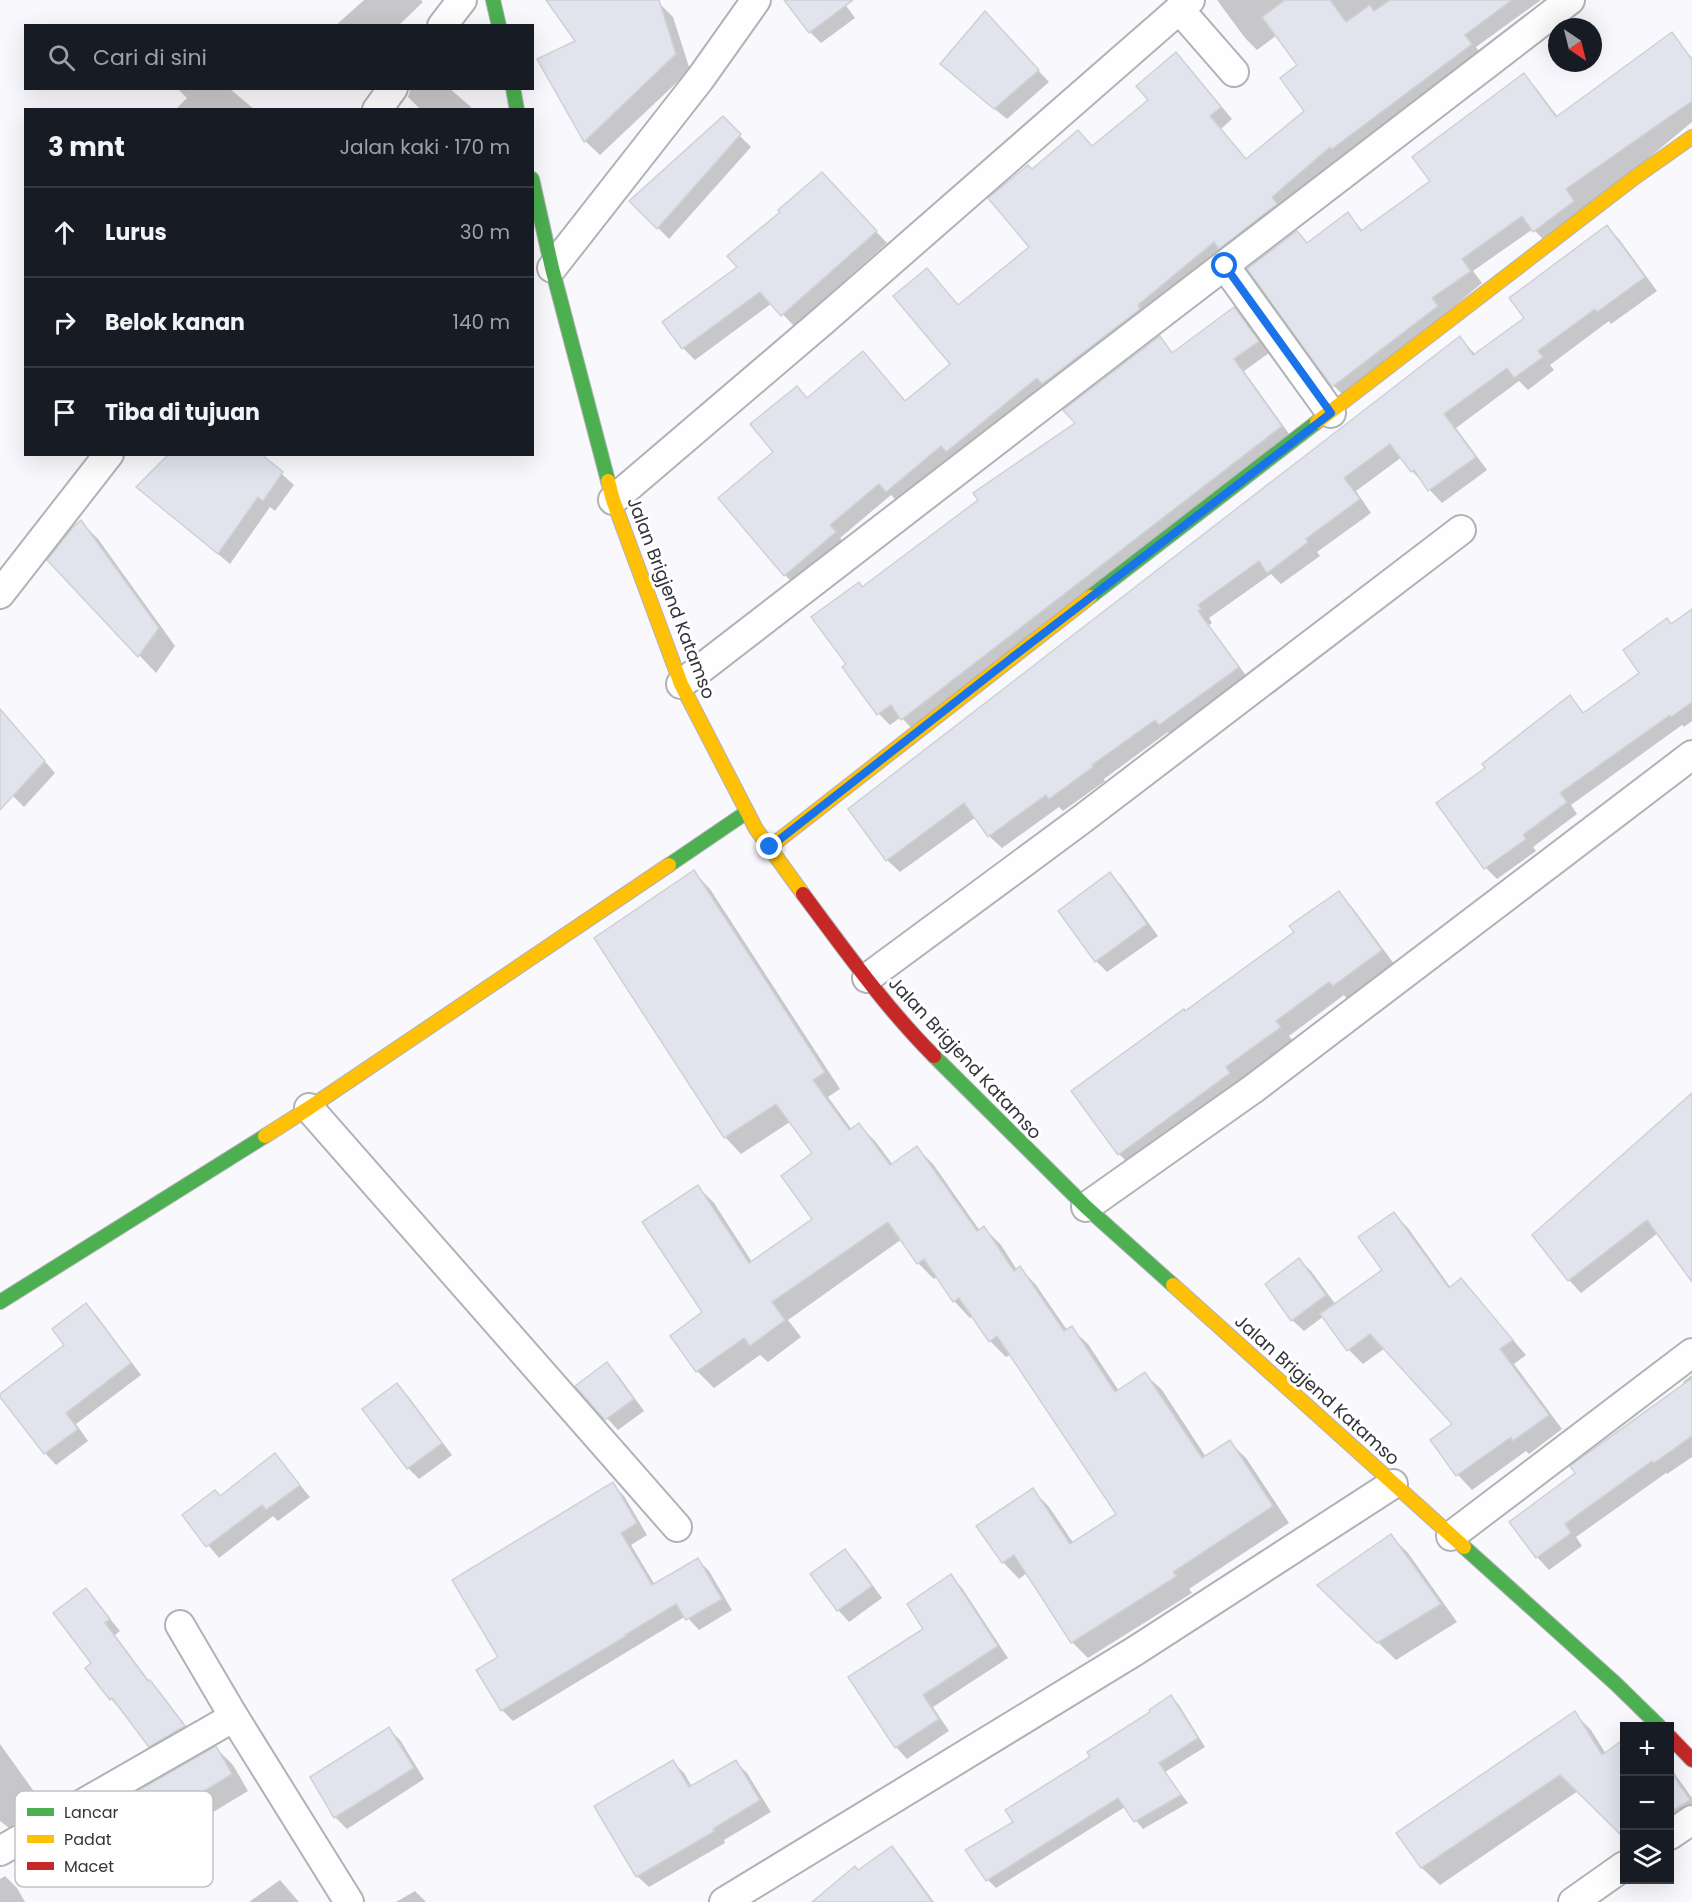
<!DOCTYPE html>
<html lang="id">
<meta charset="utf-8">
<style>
body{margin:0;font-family:Poppins,sans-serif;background:#242831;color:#f1f3f6}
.controls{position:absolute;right:18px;bottom:18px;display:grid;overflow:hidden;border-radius:0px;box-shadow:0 6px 24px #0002}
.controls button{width:54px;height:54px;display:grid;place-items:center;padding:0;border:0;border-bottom:2px solid #363941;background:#171b24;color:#f1f3f6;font:30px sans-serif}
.compass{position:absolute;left:1548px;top:18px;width:54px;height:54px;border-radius:50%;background:#171b24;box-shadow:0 6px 24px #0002;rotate:145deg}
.stop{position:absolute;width:18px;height:18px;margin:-14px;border:4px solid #1a73e8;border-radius:50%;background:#fff}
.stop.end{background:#1a73e8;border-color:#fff;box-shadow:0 2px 6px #0008}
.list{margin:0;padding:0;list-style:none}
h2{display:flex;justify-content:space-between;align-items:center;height:78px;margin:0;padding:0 24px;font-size:26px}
h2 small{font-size:20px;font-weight:400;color:#9ea1a6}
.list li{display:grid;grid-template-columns:39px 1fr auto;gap:18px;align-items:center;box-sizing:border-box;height:90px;padding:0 24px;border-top:2px solid #363941}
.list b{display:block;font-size:22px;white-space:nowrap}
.list em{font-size:20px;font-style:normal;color:#9ea1a6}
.icon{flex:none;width:33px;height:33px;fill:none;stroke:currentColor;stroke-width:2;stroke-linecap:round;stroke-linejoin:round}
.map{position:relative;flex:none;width:1692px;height:1902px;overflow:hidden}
.search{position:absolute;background:#171b24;box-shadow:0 6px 24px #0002;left:24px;top:24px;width:510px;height:66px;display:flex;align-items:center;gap:15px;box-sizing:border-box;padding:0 21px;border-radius:0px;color:#9ea1a6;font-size:22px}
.panel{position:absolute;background:#171b24;box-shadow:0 6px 24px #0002;left:24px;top:108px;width:510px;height:348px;border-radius:0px}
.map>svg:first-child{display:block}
</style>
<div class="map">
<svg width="1692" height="1902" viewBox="0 0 1692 1902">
<rect width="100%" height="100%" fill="#f9f9fd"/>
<g fill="#0003">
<polygon points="364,0 421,0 423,2 398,26 335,26"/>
<polygon points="548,0 645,0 658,2 673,17 690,70 600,155 585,141 539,60 578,41"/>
<polygon points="786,0 842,0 855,18 821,43 810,32"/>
<polygon points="1217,0 1541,0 1476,47 1483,57 899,503 891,495 840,538 847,545 797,587 785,575 775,452 808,399 863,353 906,402 952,364 927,270 960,306 1031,247 1032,171 1093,147 1188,66 1232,119 1221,129 1247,161 1306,112 1299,65 1277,35 1257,50 1245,38"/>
<polygon points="996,25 1049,82 1007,119 953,75"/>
<polygon points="1672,34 1692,58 1692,122 1547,243 1533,229 1473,271 1482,283 1346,398 1334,386 1249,269 1297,233 1308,244 1348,214 1363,231 1432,182 1524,75 1536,88 1558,117"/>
<polygon points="177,88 229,88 255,110 175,110 187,98"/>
<polygon points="411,88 449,88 471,107 469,110 421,110 408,97"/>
<polygon points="722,118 751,147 669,239 632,201"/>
<polygon points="833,186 887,243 794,326 772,303 695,360 683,348 664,322 739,267"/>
<polygon points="1607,227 1619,239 1657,291 1611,324 1609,321 1550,365 1554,370 1528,390 1519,381 1456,428 1487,470 1442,503 1412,471 1402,457 1356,491 1371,513 1317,552 1320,556 1281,584 1271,574 1209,618 1212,623 1209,625 1250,681 1173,737 1168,732 1104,779 1105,781 1063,811 1059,807 1002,848 989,836 976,817 900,872 887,860 1460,338 1476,355 1526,319"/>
<polygon points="1234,309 1246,321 1269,353 1244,371 1292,438 914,731 901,717 890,725 879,714 844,667 848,665 863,589 980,500 1077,423 1160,338 1174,354"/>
<polygon points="259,454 294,485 275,511 270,507 230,564 138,487"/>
<polygon points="81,522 98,539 175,646 156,673 49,560"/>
<polygon points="1692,611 1692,721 1684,727 1682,725 1571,805 1577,814 1533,847 1536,851 1497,879 1486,868 1438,804 1487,768 1570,697 1585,714 1641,673 1672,625"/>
<polygon points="0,710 55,773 24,807 0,783"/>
<polygon points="694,872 710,889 840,1089 828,1097 852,1130 859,1125 875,1141 893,1165 917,1148 933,1164 980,1231 984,1228 1001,1245 1017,1270 1020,1268 1036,1285 1067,1330 1071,1328 1088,1344 1119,1391 1145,1374 1162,1390 1206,1457 1229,1442 1246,1458 1289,1523 1189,1589 1192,1593 1088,1658 1072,1642 1027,1573 1019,1579 1003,1562 978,1526 1033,1490 1049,1507 1074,1544 1118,1515 1011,1354 1006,1357 990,1341 973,1316 970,1318 954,1301 938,1277 934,1279 918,1263 902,1239 788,1320 801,1337 768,1362 760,1355 714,1388 698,1372 672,1336 705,1313 698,1187 714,1203 752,1262 814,1219 814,1153 790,1122 741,1154 725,1137"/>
<polygon points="1109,874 1121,885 1158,936 1107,972 1096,961 1060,911"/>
<polygon points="1338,893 1352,907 1395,965 1348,1000 1344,995 1289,1036 1294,1042 1133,1168 1119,1154 1186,1013 1296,933"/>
<polygon points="1692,1095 1692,1279 1658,1233 1581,1293 1569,1280 1534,1235"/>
<polygon points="1394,1214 1408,1228 1451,1288 1461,1280 1526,1355 1514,1364 1562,1429 1529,1454 1526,1451 1472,1490 1458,1475 1432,1440 1454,1424 1385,1348 1363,1364 1349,1350 1324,1316 1304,1331 1292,1320 1299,1260 1311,1271 1336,1305 1384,1270"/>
<polygon points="86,1305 97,1316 141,1375 76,1424 88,1441 56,1465 45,1453 66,1345"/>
<polygon points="607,1364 618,1375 644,1411 618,1430 577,1386"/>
<polygon points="1692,1375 1692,1457 1667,1474 1666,1473 1576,1537 1582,1546 1549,1570 1537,1557 1577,1473 1685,1385 1683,1382"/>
<polygon points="397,1385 408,1396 452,1455 419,1479 408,1468"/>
<polygon points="275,1455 310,1497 278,1521 273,1516 219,1558 184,1516 221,1497"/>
<polygon points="612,1484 624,1496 647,1535 631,1545 655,1585 697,1559 709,1571 732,1610 699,1630 686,1616 513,1721 502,1710 500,1657"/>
<polygon points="1391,1536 1408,1553 1457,1622 1396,1660 1336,1602"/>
<polygon points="845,1551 856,1562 882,1598 849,1622 838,1610 812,1575"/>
<polygon points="951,1576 962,1588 1008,1658 933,1707 949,1731 907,1759 896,1747 850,1678 925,1629"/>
<polygon points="86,1590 120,1631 115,1635 150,1682 161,1693 195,1738 161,1757 111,1699 93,1664"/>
<polygon points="1171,1697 1179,1705 1205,1747 1165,1772 1188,1803 1143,1829 1125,1807 996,1888 988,1880 968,1851 1015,1822 1092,1757"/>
<polygon points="1574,1713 1591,1730 1606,1754 1624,1741 1624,1836 1578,1791 1440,1885 1422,1868 1398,1833"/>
<polygon points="389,1729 400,1740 424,1779 347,1829 335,1817 312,1778"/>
<polygon points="0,1744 43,1804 9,1828 0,1821"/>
<polygon points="216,1748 233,1765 248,1791 104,1878 87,1861"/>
<polygon points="673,1762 684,1773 692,1787 736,1762 747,1773 771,1812 724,1840 725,1843 649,1887 637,1876"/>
<polygon points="1670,1767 1692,1798 1692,1826 1670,1839"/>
<polygon points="892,1847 902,1858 934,1902 814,1902"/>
<polygon points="5,1876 17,1888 25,1902 0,1902 0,1879"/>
<polygon points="280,1880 299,1902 249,1902"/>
<polygon points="415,1891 426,1902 396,1902"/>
</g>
<g fill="#e1e3ed" stroke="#d0d1d6" stroke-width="1.5">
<polygon points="546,0 659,0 676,54 584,142 537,59 575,41"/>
<polygon points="784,0 853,0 809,33"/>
<polygon points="1285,0 1330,0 1346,22 1370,5 1374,11 1390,0 1512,0 1465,35 1472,44 1332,149 1330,147 1272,197 1277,204 1219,249 1214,242 1138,305 1140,309 1042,384 1037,378 946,452 941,446 886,492 879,484 830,525 836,532 784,576 718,498 773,452 750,424 797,386 807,398 863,351 905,401 950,364 893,296 927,268 958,305 1029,247 988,198 1028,165 1032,169 1078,130 1092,146 1148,100 1136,86 1176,52 1221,107 1210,116 1246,159 1304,111 1280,78 1297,65 1262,17"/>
<polygon points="985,11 1039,70 994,109 940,64"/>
<polygon points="1672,32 1692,60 1692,101 1566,189 1574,201 1533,232 1522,216 1462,259 1471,271 1432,298 1438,306 1332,387 1247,269 1297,231 1307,243 1348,212 1361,231 1430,181 1412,157 1524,73 1556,117"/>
<polygon points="723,116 741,134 657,229 629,201"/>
<polygon points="822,172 877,231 781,316 760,292 682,349 662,322 737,267 727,256 780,212 778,210"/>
<polygon points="1607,225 1645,277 1597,312 1595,309 1538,351 1543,357 1514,378 1507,368 1444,414 1476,457 1428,491 1414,470 1411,472 1390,444 1344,478 1360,499 1306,539 1308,542 1267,573 1259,561 1198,605 1201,609 1198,611 1239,667 1159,725 1155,720 1092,765 1093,767 1049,799 1046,795 988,837 964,803 886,861 848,809 1460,336 1473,355 1524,318 1509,298"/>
<polygon points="1234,307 1259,341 1234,359 1282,426 901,720 891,705 877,715 842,667 846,664 811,617 859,582 862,587 978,500 973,493 1075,423 1063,410 1160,336 1172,353"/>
<polygon points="169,454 261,454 283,472 263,501 258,497 218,554 136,487"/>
<polygon points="81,520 159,628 138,657 47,560 74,526"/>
<polygon points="1692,609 1692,702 1671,717 1670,715 1560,793 1567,802 1523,835 1526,839 1484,869 1436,803 1485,768 1482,764 1570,695 1583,713 1639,673 1623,650 1667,618 1671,624"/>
<polygon points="0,709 45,761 0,810"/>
<polygon points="694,870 825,1072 813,1080 849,1130 859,1123 890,1165 917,1146 977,1231 984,1226 1014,1271 1020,1266 1064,1331 1072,1326 1115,1392 1145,1372 1202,1458 1230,1440 1273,1506 1173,1572 1177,1576 1071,1643 1014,1555 1002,1563 976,1526 1033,1488 1070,1544 1116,1514 997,1336 989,1342 959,1298 953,1302 924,1259 917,1264 888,1222 772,1302 785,1320 750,1346 744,1338 696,1372 670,1336 702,1312 642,1222 698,1185 749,1263 812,1219 781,1176 812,1153 776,1104 724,1138 594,938"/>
<polygon points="1110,872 1147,924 1095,962 1058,911"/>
<polygon points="1339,891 1382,950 1333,986 1329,982 1276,1021 1281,1027 1226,1067 1230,1073 1118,1155 1071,1091 1184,1009 1185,1011 1294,932 1289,926"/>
<polygon points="1692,1093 1692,1282 1647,1220 1568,1281 1532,1235"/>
<polygon points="1394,1212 1449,1288 1461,1278 1513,1340 1500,1349 1549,1415 1513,1441 1511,1437 1456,1476 1430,1440 1452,1424 1370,1334 1347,1351 1320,1314 1382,1270 1358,1237"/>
<polygon points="1299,1258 1326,1295 1291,1321 1265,1284"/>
<polygon points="86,1303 131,1363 66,1413 78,1429 44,1454 0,1397 0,1394 64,1345 52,1329"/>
<polygon points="607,1362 634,1399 605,1420 575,1386"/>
<polygon points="1692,1378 1692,1436 1654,1463 1652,1461 1565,1524 1571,1533 1536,1558 1509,1522 1575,1473 1570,1466"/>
<polygon points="397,1383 442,1443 407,1469 362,1409"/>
<polygon points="275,1453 300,1485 266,1510 262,1505 206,1547 182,1515 215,1490 220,1496"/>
<polygon points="613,1482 637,1523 621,1533 652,1585 698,1558 722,1599 686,1620 676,1604 625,1635 626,1636 501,1711 476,1670 498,1657 452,1580"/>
<polygon points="1391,1534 1441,1604 1377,1643 1317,1585"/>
<polygon points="845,1549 872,1586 837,1611 810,1574"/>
<polygon points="951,1574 998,1646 923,1695 939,1719 895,1748 848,1677 923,1629 907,1604"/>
<polygon points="86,1588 110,1619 105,1623 148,1681 150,1680 185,1726 149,1747 112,1698 110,1700 85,1668 91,1663 53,1613"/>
<polygon points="1171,1695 1198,1738 1159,1763 1181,1795 1134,1822 1118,1798 986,1881 965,1850 1013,1822 1005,1810 1090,1757 1087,1752 1150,1712 1149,1710"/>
<polygon points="1575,1711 1602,1755 1624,1739 1624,1838 1560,1775 1421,1868 1396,1833"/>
<polygon points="389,1727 414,1768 334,1818 310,1777"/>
<polygon points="216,1746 232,1774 86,1862 68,1831"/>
<polygon points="673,1760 689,1787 736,1760 760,1800 713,1829 715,1831 636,1877 594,1806"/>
<polygon points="1670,1771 1690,1800 1670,1812"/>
<polygon points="892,1846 932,1902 812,1902 855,1866 858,1870"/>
</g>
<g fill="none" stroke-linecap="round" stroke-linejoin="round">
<defs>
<g id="street">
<polyline points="1179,9 1234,72"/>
<polyline points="442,26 462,0"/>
<polyline points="377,110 393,88"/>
<polyline points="1225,266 1331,413"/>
<polyline points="552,268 700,79 756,0"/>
<polyline points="613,500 825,319 1190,0"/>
<polyline points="0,594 109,454"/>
<path d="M 681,684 C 976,454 1274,229 1570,0"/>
<polyline points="867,978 1081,820 1461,530"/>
<polyline points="309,1108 677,1527"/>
<polyline points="1086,1207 1253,1089 1692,755"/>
<polyline points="1451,1536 1692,1353"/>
<polyline points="180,1625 234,1717"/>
<polyline points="1670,1835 1692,1820"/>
<polyline points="0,1851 234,1717 349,1902"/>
<polyline points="724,1902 1135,1651 1393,1484"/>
<polyline points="1573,1902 1624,1866"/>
</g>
<g id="fast">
<polyline points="493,0 499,26"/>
<polyline points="513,88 517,110"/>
<polyline points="532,179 552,268 608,481"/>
<polyline points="1090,597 1317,422"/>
<polyline points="669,865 747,812"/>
<polyline points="934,1056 1086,1207 1173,1285"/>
<polyline points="0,1302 265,1136"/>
<polyline points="1464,1547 1616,1684 1659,1726"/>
</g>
<g id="slow">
<polyline points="1317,422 1634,178 1692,137"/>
<polyline points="608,481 613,500 681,684 756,829 803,894"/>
<polyline points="770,847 1090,597"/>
<polyline points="265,1136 309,1108 669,865"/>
<polyline points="1173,1285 1464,1547"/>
</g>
<g id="jam">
<path d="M 803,894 C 844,949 885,1007 934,1056"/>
<polyline points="1670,1737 1692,1760"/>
</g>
</defs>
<use href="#street" stroke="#b1b2b6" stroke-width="32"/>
<use href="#fast" stroke="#b1b2b6" stroke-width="16"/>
<use href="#slow" stroke="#b1b2b6" stroke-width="16"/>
<use href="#jam" stroke="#b1b2b6" stroke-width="16"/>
<use href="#street" stroke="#fefeff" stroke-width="28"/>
<use href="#fast" stroke="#4caf50" stroke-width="14"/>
<use href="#slow" stroke="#ffc107" stroke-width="14"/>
<use href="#jam" stroke="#c62828" stroke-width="14"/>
</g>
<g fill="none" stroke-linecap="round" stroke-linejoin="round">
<polyline stroke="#1a73e8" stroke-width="8" points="770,847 1018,653 1331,413 1225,266"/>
</g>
<g text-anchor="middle" stroke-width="6" stroke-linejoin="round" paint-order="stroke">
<g font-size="18" fill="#33353b" stroke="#fff">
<text transform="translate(671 598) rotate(69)" y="6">Jalan Brigjend Katamso</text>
<text transform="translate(965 1058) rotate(47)" y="6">Jalan Brigjend Katamso</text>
<text transform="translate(1317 1390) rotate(42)" y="6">Jalan Brigjend Katamso</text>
</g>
</g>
<rect x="15" y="1791" width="198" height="96" rx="9" fill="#fff" stroke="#c2c2c4" stroke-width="1.5"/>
<rect x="27" y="1808" width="27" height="8" fill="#4caf50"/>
<rect x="27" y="1835" width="27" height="8" fill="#ffc107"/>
<rect x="27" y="1862" width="27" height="8" fill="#c62828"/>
<g font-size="16" fill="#33353b">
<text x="64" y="1818">Lancar</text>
<text x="64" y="1845">Padat</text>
<text x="64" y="1872">Macet</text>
</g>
</svg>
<div class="controls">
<button>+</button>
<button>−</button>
<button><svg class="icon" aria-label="layers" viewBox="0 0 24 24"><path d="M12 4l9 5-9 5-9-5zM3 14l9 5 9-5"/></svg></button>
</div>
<svg class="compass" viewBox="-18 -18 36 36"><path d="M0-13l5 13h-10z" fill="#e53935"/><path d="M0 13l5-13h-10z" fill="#9ea1a6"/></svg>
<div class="stop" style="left:1225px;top:266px"></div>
<div class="stop end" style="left:770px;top:847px"></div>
<div class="search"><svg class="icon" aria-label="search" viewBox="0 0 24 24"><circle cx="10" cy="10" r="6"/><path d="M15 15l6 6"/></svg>Cari di sini</div>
<section class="panel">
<h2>3 mnt<small>Jalan kaki · 170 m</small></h2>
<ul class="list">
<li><svg class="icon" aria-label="ahead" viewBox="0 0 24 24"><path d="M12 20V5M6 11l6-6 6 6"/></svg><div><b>Lurus</b></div><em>30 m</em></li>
<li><svg class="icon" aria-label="right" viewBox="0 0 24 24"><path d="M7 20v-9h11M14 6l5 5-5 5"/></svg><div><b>Belok kanan</b></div><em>140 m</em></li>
<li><svg class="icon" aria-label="arrive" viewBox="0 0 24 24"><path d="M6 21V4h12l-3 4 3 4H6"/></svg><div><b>Tiba di tujuan</b></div></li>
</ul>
</section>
</div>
